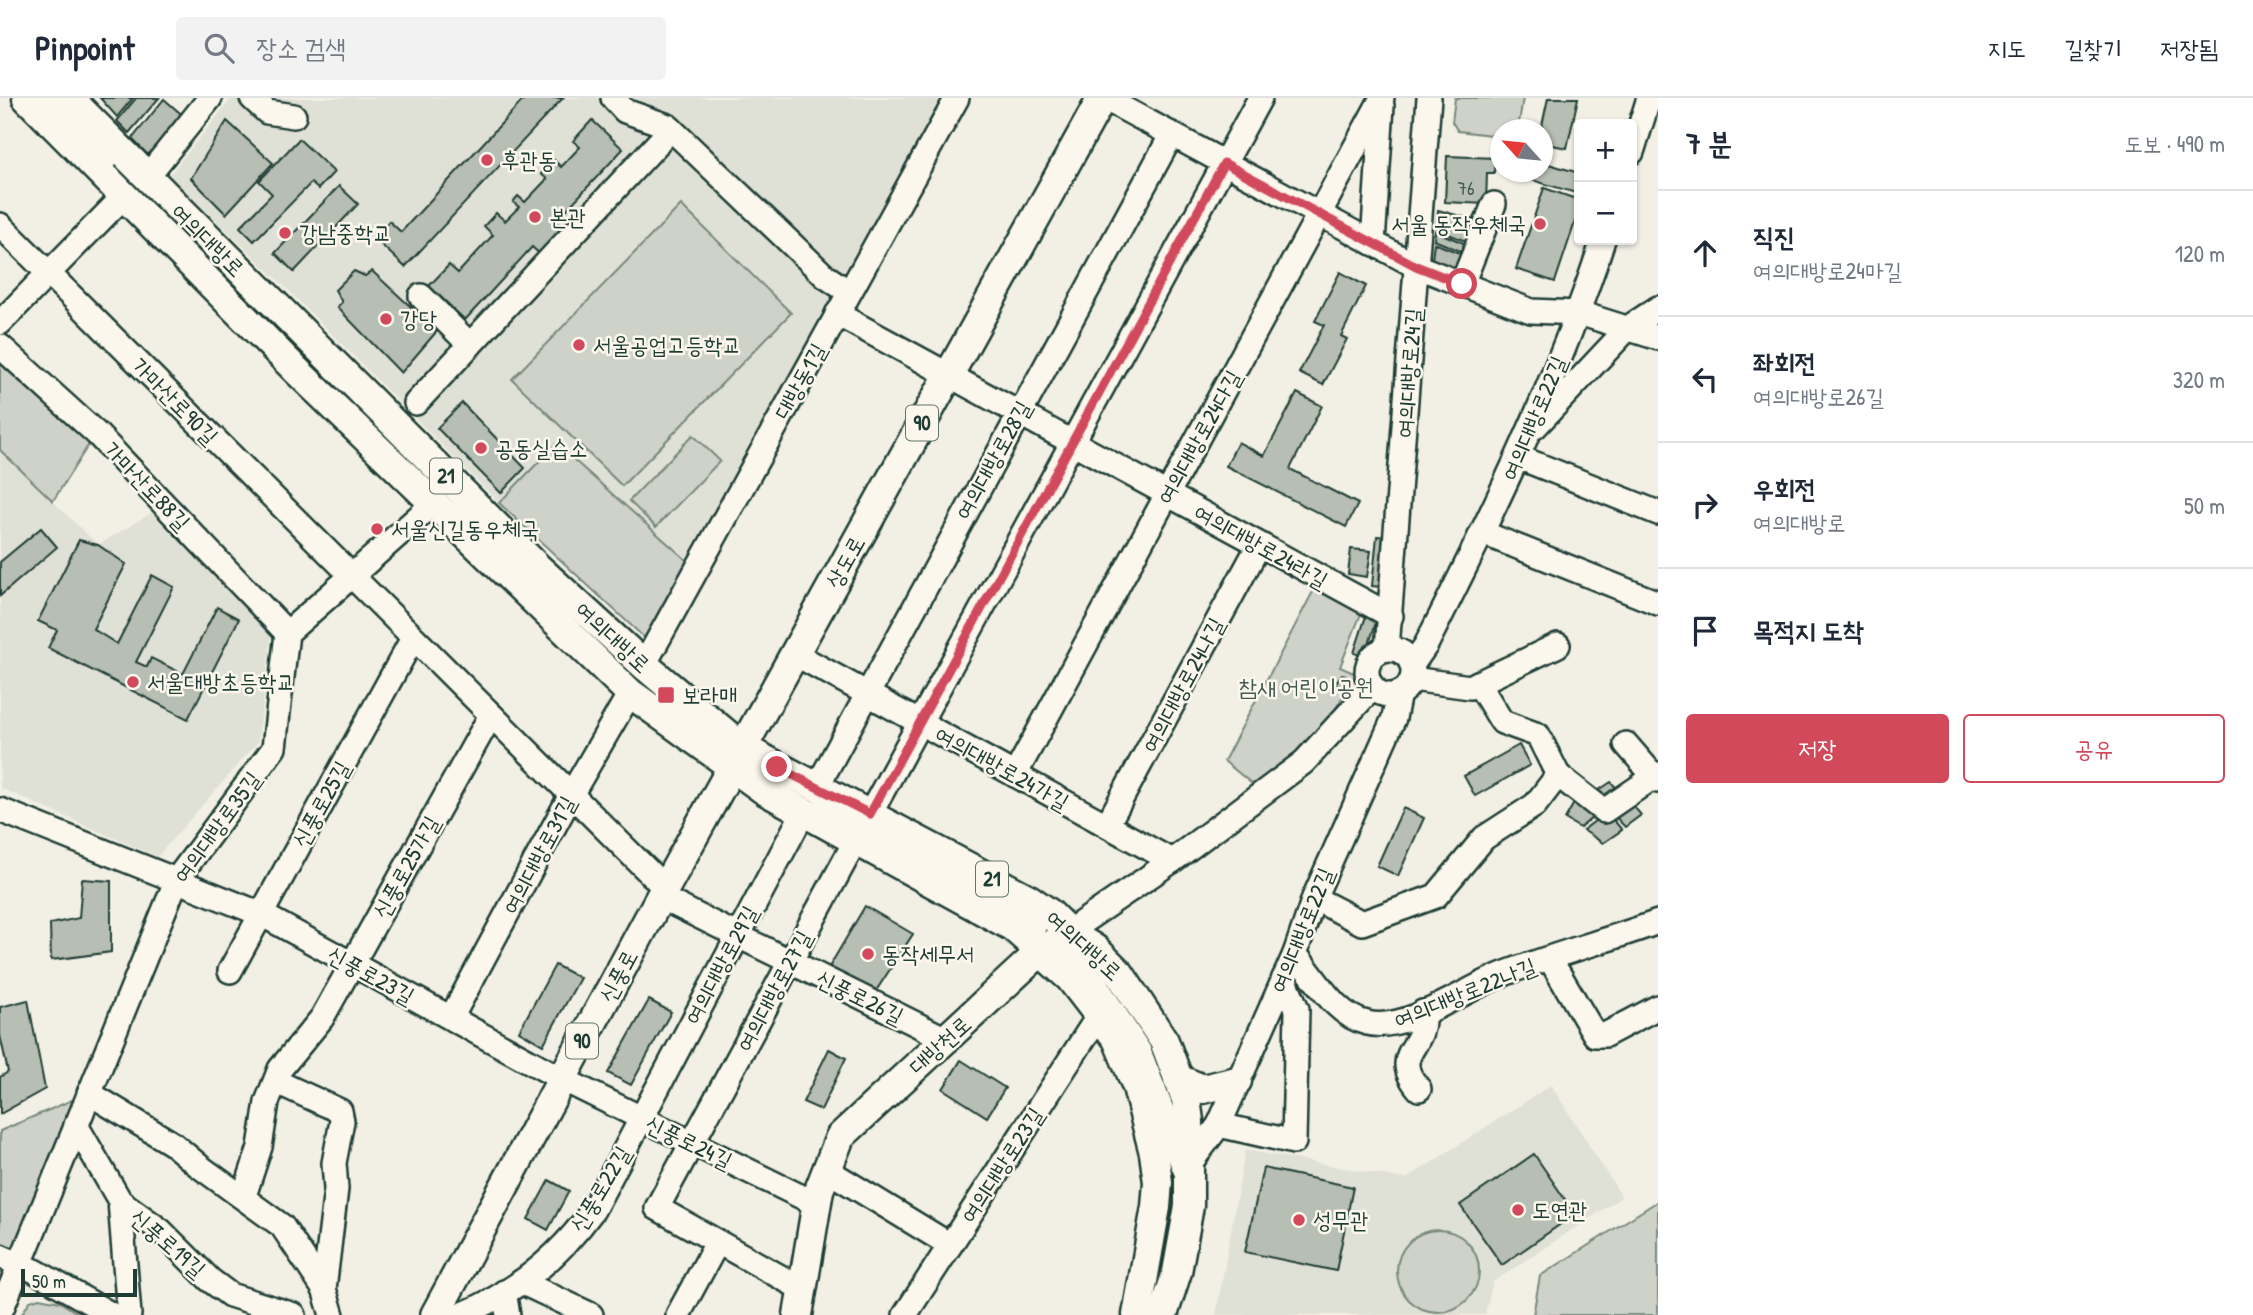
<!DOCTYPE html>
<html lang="ko">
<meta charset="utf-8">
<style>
body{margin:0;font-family:"Patrick Hand","Poor Story",sans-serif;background:#f2f2f3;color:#1f2937}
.controls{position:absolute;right:21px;top:21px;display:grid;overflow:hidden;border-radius:7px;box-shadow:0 2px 5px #0004}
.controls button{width:63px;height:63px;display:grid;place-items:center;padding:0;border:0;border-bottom:2px solid #e0e1e3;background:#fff;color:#1f2937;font:35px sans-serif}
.compass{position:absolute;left:1490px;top:21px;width:63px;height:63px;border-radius:50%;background:#fff;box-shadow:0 2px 5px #0004;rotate:297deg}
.scale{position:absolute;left:21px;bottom:18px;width:116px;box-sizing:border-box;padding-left:7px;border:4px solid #1f3d34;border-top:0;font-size:19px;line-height:24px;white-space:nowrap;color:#1f3d34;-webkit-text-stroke:5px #fbf7ec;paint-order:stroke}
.stop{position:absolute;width:21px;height:21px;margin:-16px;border:5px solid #d1495b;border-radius:50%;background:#fff}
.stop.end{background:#d1495b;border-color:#fff;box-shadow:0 2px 7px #0008}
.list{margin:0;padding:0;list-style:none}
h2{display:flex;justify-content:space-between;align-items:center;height:91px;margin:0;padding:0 28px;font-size:30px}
h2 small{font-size:23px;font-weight:400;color:#747a83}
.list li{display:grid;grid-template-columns:46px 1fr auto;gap:21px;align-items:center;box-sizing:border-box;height:126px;padding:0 28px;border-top:2px solid #e0e1e3}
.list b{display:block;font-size:26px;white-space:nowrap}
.list p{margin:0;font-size:23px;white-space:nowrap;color:#747a83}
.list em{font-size:23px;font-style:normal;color:#747a83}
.actions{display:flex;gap:14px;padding:21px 28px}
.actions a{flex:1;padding:16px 0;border:2px solid #d1495b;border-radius:7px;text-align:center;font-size:24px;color:#d1495b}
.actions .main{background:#d1495b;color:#fff}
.icon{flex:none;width:38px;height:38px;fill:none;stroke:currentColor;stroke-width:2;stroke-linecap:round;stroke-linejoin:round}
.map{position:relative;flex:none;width:1658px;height:1217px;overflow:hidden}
header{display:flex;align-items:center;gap:42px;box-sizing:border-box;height:98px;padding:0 35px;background:#fff;border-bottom:2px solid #e0e1e3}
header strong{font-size:33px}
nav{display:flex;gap:38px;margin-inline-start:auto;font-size:24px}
.search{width:490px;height:63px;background:#f2f2f3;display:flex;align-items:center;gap:18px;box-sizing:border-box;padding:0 24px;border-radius:7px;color:#747a83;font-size:26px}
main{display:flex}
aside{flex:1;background:#fff}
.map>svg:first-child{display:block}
</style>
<header>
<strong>Pinpoint</strong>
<div class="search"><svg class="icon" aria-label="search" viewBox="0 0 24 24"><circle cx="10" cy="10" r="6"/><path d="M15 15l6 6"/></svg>장소 검색</div>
<nav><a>지도</a><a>길찾기</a><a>저장됨</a></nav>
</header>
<main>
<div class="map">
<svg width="1658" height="1217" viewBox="0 0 1658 1217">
<rect width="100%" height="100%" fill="#f2f0e5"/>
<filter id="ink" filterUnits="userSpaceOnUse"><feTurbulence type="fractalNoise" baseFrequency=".0143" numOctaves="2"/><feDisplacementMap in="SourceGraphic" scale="14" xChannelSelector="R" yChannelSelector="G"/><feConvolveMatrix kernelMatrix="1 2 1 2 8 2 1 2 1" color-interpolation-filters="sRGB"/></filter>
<g filter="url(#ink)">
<g fill="#e0e1d6">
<polygon points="232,0 956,0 650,545 499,405 288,192 169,77"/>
<polygon points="0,352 98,447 158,411 273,524 258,644 157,759 0,690"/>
<polygon points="1551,987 1622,1099 1493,1184 1485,1217 1216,1217 1245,1052 1406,1081"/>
</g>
<g fill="#cfd2c8" stroke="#77887e" stroke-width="2">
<polygon points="1455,0 1523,0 1518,31 1500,32 1500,38 1458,33 1452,24"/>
<polygon points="681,107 791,215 622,388 512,281"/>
<polygon points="0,252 91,343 53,403 0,352"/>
<polygon points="693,337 720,363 656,429 629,403"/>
<polygon points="556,346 692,467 650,545 499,405"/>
<polygon points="1318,484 1364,508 1340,569 1356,576 1332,617 1308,647 1257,690 1224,663"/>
<polygon points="79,999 19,1157 0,1150 0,1033"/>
<polygon points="1658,1103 1658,1217 1533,1217 1540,1178"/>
<circle cx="1438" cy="1173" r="41"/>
<polygon points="39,1200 60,1204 80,1217 21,1217 30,1203"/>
</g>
<g fill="#b7beb3" stroke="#1f3d34" stroke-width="2">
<polygon points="100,0 133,0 117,19"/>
<polygon points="136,0 159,0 129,35 117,23"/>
<polygon points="525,0 563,0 405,169 374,140 389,123 401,134"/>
<polygon points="1548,0 1578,0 1567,50 1542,45 1541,32"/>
<polygon points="164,1 188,22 155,64 132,41"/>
<polygon points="592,22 623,51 556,123 567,133 543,159 532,149 465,222 429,188 449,167 458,175 493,137 484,128 496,115 505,123 519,109 513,104 518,98 525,104 547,81 541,76 554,62 561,69 580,49 573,43"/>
<polygon points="227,23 273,65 226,116 191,80"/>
<polygon points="299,41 334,74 318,91 311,85 254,143 240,129 272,96 259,83"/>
<polygon points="1447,58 1495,60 1494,75 1487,75 1486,106 1445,104"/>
<polygon points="1542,64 1579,75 1579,96 1512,76 1513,74 1542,74"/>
<polygon points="339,88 358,106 294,174 275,155"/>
<polygon points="1544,90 1579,102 1579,112 1555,184 1516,171"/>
<polygon points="1438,112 1478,123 1468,144 1436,131"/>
<polygon points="1435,133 1466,146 1463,154 1434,142"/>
<polygon points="1434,145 1462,156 1456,171 1432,161"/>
<polygon points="354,173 365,178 372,173 437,233 401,275 337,209 342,204 335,192"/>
<polygon points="1340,174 1366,188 1341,238 1347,241 1323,287 1299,275 1324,227 1315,223"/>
<polygon points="1297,295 1322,308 1290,371 1358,406 1346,429 1226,368 1238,344 1264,358"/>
<polygon points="462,305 525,370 501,395 437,330"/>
<polygon points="41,430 57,449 0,498 0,464"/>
<polygon points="1377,438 1386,439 1381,489 1372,488"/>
<polygon points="79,442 98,447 126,466 93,531 117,546 152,477 174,489 136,564 147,569 151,560 183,576 217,509 239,521 188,621 48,550 57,532 38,523"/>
<polygon points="1351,451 1371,453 1367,479 1348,476"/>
<polygon points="1366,518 1377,521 1365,559 1354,555"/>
<polygon points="1342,576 1350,581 1344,592 1335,586"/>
<polygon points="1519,647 1530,667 1475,698 1464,678"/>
<polygon points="1611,684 1622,696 1604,709 1590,698"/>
<polygon points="1578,698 1599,714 1580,730 1565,721"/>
<polygon points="1627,700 1641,717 1625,729 1610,713"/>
<polygon points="1403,710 1424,720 1398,778 1377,768"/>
<polygon points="1607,714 1622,732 1603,745 1583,732"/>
<polygon points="82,781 111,783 111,854 51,862 50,826 79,820"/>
<polygon points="865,808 913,836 872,899 825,876"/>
<polygon points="555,867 580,880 543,947 519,933"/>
<polygon points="28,902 45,991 0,1016 0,979 8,974 0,937 0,909"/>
<polygon points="649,902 671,914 631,987 608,975"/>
<polygon points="829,951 846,960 821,1012 803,1004"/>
<polygon points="961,962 1005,990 987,1019 943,991"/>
<polygon points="1534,1056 1575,1116 1502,1167 1460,1107"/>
<polygon points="1263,1070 1353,1089 1336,1173 1245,1154"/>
<polygon points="549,1082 569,1093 548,1132 528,1121"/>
</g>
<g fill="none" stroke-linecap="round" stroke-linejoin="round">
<defs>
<g id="minor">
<polyline points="48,0 109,58"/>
<polyline points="252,0 267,14 294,18"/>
<polyline points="613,0 625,13 668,28 825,178 849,194"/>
<polyline points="1104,0 1416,168 1531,213 1579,215 1658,240"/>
<polyline points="1632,54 1649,0"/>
<polyline points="146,80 210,0"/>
<polyline points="0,127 665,790"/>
<polyline points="1373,145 1382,8"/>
<polyline points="1462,186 1494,106"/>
<polyline points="421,198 470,247"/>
<polyline points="837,216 1391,518"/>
<polyline points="0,225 125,97"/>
<polyline points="0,248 97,336 287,535"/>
<polyline points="416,305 671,31"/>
<polyline points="1535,329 1628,230 1658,210"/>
<polyline points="1518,359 1658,415"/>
<polyline points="1483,435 1658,505"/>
<circle cx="1390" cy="574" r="23"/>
<polyline points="1387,551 1429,0"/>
<polyline points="795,556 1172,763"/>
<polyline points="644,567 957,0"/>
<path d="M 1412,567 L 1426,547 C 1493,415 1557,283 1603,142"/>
<polyline points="1412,581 1470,589 1558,547"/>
<polyline points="1478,585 1502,624 1538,637 1558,677"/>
<polyline points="1626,646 1658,683"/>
<polyline points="1015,677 1382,0"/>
<polyline points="817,689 1172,36"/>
<polyline points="825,708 999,804 1034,829"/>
<polyline points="0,712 261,816 562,981 816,1106"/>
<polyline points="870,716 1260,0"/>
<polyline points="1107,727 1259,447"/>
<polyline points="660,799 948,942"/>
<polyline points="1314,800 1362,825 1436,798 1484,740 1535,707 1558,677 1604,713 1658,676"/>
<path d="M 1295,856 C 1315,879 1335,918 1367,925 C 1405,935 1466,891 1501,877 C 1552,857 1606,843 1658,824"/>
<polyline points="1550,861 1595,937 1605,937 1658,909"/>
<polyline points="230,873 413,540"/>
<polyline points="451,920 571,697 630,595"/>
<polyline points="277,984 340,1013 342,1023 334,1065 336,1091 324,1191 332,1217"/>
<path d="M 1419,991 C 1388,954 1427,953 1423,914"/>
<polyline points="89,995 173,1046 199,1068 282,1128 324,1191"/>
<polyline points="76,1027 120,1103 129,1217"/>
<polyline points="1219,1027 1294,1044 1297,911 1284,880"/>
<polyline points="1191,1064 1219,1027 1295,856 1314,800 1394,620 1399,595"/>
<polyline points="827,1072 950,1147"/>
<polyline points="1185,1072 1139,953 1075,854 1068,834 1172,763 1304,664 1373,589"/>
<polyline points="244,1098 260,1049 267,1004 280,971 322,920 491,617"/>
<polyline points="120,1103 160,1132 210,1182 230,1197 294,1217"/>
<polyline points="0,1158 35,1173 112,1217"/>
<polyline points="521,1184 591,1217"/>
<polyline points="802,1191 657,1110 856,742"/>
<polyline points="504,1194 508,1217"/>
<polyline points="0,1215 177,781 274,650 287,535 433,406"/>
<path d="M 461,1217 C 515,1195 559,1159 593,1112 L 803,715"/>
<polyline points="678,1217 717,1145"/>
<polyline points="905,1217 1099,917"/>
</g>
<g id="major">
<polyline points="27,0 297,273 630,595 764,692 1013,829 1070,880 1117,941 1137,989 1154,1055 1158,1084 1156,1109 1137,1217"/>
<polyline points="69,0 537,469 644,567 743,650 1029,801 1049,815 1068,834 1095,851 1120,876 1164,943 1186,1001 1189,1023 1189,1108 1177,1174 1163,1217"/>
<polyline points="1178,981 1203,991 1237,983"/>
<polyline points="435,1217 665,790 1102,0"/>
<polyline points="798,1217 819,1092 840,1039 1041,853 1055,844"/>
</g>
</defs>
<use href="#minor" stroke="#1f3d34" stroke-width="28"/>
<use href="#major" stroke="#1f3d34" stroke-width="33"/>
<use href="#minor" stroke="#fbf7ec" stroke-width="23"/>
<use href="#major" stroke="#fbf7ec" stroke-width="28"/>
</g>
</g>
<g fill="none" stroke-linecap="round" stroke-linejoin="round" filter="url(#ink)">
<polyline stroke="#d1495b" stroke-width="9" points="777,669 870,716 1224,65 1416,168 1462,186"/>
</g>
<g fill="#d1495b" stroke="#fbf7ec" stroke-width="2.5">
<circle cx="487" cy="62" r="7"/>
<circle cx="535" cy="119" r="7"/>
<circle cx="1540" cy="126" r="7"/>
<circle cx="285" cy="135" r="7"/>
<circle cx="386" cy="221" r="7"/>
<circle cx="579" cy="247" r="7"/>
<circle cx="481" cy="350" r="7"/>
<circle cx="377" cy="431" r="7"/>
<circle cx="133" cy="584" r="7"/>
<rect x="657" y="588" width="18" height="18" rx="3.5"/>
<circle cx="868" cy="856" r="7"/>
<circle cx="1518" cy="1112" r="7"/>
<circle cx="1299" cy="1122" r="7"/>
</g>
<g text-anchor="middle" stroke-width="5" stroke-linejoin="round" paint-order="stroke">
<g font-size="19" fill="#455d54">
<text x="1466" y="97">76</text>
</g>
<g fill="#fbf7ec" stroke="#61756b" stroke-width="2">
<rect x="906" y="307.5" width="32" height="35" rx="5"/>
<rect x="430" y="360.5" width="32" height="35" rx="5"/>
<rect x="976" y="763.5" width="32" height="35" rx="5"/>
<rect x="566" y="925.5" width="32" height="35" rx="5"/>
</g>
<g font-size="21" font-weight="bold" fill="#1f3d34">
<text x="922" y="332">90</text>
<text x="446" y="385">21</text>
<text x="992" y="788">21</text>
<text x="582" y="950">90</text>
</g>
<g font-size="23" fill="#1f3d34" stroke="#fbf7ec" text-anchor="start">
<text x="501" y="70">후관동</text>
<text x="549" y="127">본관</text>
<text x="1526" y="134" text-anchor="end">서울 동작우체국</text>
<text x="299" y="143">강남중학교</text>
<text x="400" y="229">강당</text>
<text x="593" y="255">서울공업고등학교</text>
<text x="495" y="358">공동실습소</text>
<text x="391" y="439">서울신길동우체국</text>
<text x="147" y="592">서울대방초등학교</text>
<text x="682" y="605">보라매</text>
<text x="882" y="864">동작세무서</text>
<text x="1532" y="1120">도연관</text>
<text x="1313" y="1130">성무관</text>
</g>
<g font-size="23" fill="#1f3d34" stroke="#fbf7ec">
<text transform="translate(208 142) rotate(45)" y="8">여의대방로</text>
<text transform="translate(1409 275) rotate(-86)" y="8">여의대방로24길</text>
<text transform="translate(800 283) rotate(-61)" y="8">대방동1길</text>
<text transform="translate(175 303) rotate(45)" y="8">가마산로90길</text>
<text transform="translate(1534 320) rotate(-67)" y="8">여의대방로22길</text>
<text transform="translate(1199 339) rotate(-61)" y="8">여의대방로24다길</text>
<text transform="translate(993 362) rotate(-61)" y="8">여의대방로28길</text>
<text transform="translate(147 388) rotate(46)" y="8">가마산로88길</text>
<text transform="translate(1261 448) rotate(29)" y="8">여의대방로24라길</text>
<text transform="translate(845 464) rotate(-61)" y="8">상도로</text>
<text transform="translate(613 539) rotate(43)" y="8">여의대방로</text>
<text transform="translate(1183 587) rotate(-62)" y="8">여의대방로24나길</text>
<text transform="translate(1002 670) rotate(29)" y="8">여의대방로24가길</text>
<text transform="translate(321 706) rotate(-61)" y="8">신풍로25길</text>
<text transform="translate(217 729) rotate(-54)" y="8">여의대방로35길</text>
<text transform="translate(539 757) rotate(-62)" y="8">여의대방로31길</text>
<text transform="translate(406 769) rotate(-61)" y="8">신풍로25가길</text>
<text transform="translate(1302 832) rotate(-68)" y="8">여의대방로22길</text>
<text transform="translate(1084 847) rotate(42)" y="8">여의대방로</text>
<text transform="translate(721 867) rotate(-62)" y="8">여의대방로29길</text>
<text transform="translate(371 877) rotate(29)" y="8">신풍로23길</text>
<text transform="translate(618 878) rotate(-62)" y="8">신풍로</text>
<text transform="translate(774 893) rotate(-62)" y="8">여의대방로27길</text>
<text transform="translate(1465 895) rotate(-22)" y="8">여의대방로22나길</text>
<text transform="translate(860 899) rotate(26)" y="8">신풍로26길</text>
<text transform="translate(940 947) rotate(-42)" y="8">대방천로</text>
<text transform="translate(689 1044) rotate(26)" y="8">신풍로24길</text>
<text transform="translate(1002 1067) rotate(-57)" y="8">여의대방로23길</text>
<text transform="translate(600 1091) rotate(-59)" y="8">신풍로22길</text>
<text transform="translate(168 1145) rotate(41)" y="8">신풍로19길</text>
</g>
<g font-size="23" fill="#425b52" stroke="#fbf7ec">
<text x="1306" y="597">참새 어린이공원</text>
</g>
</g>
</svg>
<div class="controls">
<button>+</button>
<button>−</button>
</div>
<svg class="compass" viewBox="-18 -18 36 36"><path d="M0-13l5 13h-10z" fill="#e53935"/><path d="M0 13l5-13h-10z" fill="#747a83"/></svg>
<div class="scale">50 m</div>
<div class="stop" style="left:1462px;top:186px"></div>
<div class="stop end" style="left:777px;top:669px"></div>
</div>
<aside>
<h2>7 분<small>도보 · 490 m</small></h2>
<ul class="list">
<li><svg class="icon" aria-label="ahead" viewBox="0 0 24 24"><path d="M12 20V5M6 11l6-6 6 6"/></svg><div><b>직진</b><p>여의대방로24마길</p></div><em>120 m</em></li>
<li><svg class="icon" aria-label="left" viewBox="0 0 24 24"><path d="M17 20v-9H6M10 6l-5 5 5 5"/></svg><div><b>좌회전</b><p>여의대방로26길</p></div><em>320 m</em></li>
<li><svg class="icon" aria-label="right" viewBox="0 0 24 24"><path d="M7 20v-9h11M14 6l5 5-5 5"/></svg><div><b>우회전</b><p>여의대방로</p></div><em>50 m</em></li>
<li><svg class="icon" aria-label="arrive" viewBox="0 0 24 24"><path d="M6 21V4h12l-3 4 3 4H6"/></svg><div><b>목적지 도착</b></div></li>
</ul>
<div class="actions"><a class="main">저장</a><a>공유</a></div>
</aside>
</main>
